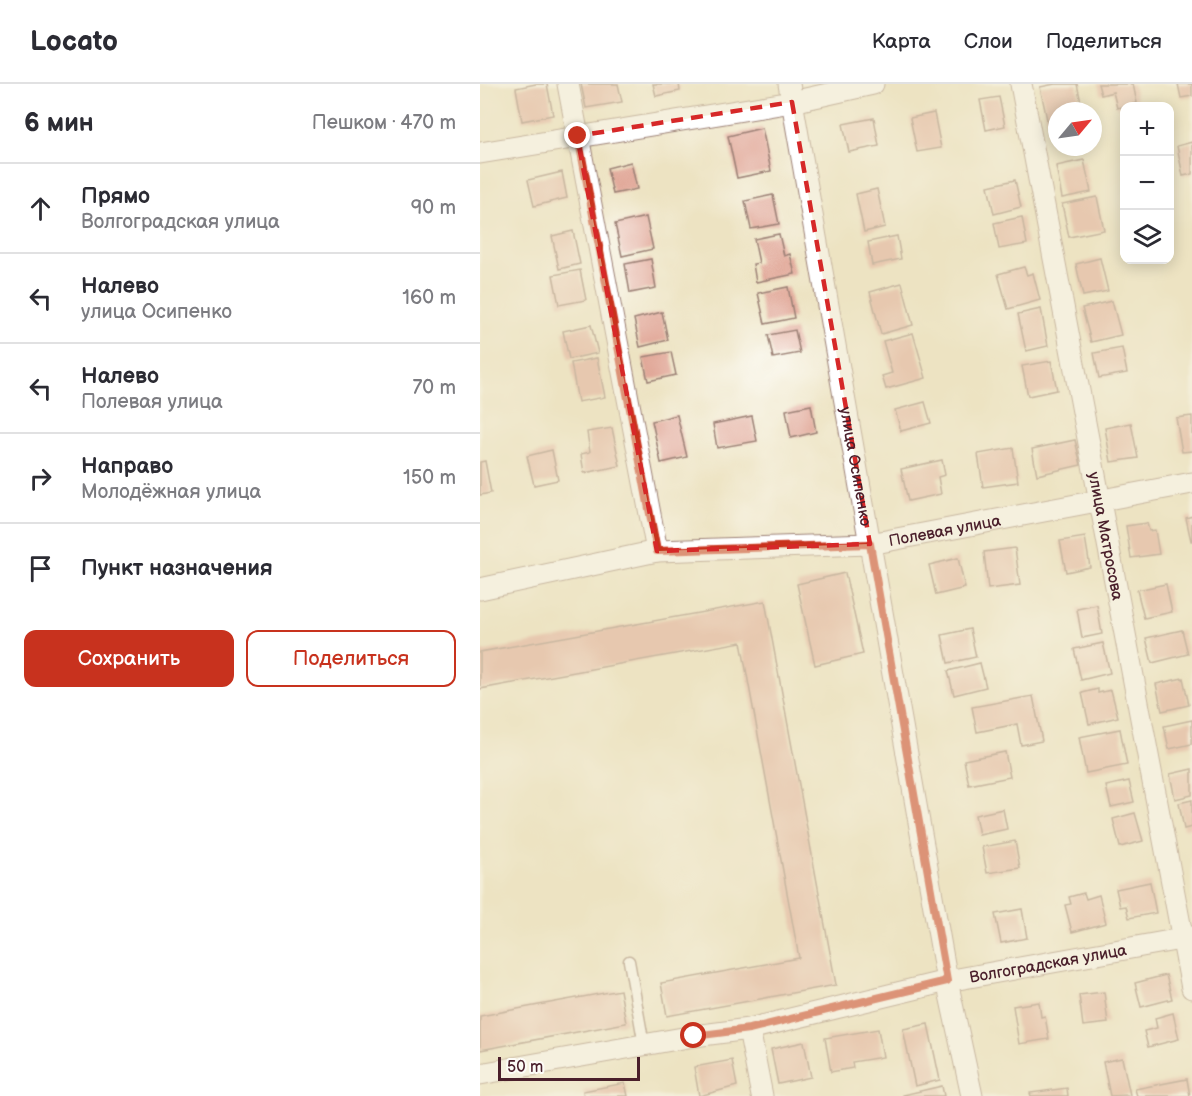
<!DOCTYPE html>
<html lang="ru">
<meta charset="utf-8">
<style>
body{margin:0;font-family:"Balsamiq Sans",sans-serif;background:#f7f7f7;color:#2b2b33}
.controls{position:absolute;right:18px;top:18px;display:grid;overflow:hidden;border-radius:12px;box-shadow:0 3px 15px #0003}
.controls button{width:54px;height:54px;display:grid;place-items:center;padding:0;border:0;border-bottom:2px solid #e1e1e2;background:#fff;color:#2b2b33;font:30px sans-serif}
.compass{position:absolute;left:568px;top:18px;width:54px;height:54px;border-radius:50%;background:#fff;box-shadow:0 3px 15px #0003;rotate:61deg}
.scale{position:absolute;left:18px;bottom:15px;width:142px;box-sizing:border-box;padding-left:6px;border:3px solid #4a1f2b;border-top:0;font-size:16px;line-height:21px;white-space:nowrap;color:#4a1f2b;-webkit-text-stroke:4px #fdfcf7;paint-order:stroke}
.stop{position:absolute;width:18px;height:18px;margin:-14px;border:4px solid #c8321e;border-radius:50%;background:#fff}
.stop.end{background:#c8321e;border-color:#fff;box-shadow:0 2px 6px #0008}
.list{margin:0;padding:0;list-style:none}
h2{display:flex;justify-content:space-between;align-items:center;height:78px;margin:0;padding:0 24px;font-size:26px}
h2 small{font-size:20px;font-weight:400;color:#7c7c81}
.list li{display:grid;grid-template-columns:39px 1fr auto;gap:18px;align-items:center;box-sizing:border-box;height:90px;padding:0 24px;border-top:2px solid #e1e1e2}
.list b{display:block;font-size:22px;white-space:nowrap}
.list p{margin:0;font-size:20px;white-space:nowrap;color:#7c7c81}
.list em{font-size:20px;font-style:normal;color:#7c7c81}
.actions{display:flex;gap:12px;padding:18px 24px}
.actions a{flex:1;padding:14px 0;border:2px solid #c8321e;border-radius:12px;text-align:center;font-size:21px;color:#c8321e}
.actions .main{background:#c8321e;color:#fff}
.icon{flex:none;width:33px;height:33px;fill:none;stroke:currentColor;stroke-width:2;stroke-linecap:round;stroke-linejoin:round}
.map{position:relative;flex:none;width:712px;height:1012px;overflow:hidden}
header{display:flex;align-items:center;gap:36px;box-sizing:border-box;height:84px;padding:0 30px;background:#fff;border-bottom:2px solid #e1e1e2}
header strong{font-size:28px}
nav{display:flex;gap:33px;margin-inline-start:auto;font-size:21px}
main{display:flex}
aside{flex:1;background:#fff}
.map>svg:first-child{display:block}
</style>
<header>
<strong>Locato</strong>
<nav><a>Карта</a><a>Слои</a><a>Поделиться</a></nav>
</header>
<main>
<aside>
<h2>6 мин<small>Пешком · 470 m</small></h2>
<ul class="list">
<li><svg class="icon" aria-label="ahead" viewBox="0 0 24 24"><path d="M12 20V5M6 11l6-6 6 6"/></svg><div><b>Прямо</b><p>Волгоградская улица</p></div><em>90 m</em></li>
<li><svg class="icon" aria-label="left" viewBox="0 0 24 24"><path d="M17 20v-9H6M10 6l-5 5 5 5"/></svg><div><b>Налево</b><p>улица Осипенко</p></div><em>160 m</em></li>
<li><svg class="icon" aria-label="left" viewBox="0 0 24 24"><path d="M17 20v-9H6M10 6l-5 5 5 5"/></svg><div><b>Налево</b><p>Полевая улица</p></div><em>70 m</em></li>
<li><svg class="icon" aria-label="right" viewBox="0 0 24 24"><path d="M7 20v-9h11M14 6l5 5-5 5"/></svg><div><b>Направо</b><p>Молодёжная улица</p></div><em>150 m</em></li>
<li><svg class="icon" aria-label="arrive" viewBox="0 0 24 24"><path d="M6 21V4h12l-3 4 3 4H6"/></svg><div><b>Пункт назначения</b></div></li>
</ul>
<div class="actions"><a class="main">Сохранить</a><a>Поделиться</a></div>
</aside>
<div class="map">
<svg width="712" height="1012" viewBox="0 0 712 1012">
<rect width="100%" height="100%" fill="#fdfcf7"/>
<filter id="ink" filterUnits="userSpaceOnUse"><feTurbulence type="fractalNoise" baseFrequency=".0167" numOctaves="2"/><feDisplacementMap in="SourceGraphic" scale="12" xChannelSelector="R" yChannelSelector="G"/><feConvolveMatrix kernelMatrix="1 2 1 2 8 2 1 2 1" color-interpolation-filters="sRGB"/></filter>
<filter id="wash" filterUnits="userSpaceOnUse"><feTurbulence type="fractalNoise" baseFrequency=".008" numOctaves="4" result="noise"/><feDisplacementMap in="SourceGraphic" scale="24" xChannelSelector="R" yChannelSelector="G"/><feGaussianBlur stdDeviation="1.35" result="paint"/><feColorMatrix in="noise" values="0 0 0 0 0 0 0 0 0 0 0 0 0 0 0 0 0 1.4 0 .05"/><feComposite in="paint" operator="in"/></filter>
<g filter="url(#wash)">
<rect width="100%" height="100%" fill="#ede3c2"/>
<g id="blocks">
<g fill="#e1a798">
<polygon points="56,0 67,0 73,31 42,37 36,4"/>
<polygon points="101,0 138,0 142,18 106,24"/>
<polygon points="173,0 199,0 200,7 176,12"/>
<polygon points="575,0 597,0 602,23 577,27 577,53 571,54 560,3"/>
<polygon points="618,0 653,0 657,19 637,24 633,8 621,11"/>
<polygon points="698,0 712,0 712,12 701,14"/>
<polygon points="519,13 525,42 506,46 500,16"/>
<polygon points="454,29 461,64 437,68 430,34"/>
<polygon points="394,34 399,62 369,68 363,40"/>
<polygon points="282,44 291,87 257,94 248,52"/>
<polygon points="712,58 712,90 703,92 697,62"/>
<polygon points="604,76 611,108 582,114 576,82"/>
<polygon points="151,78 157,105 133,110 127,84"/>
<polygon points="82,88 87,114 54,122 48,96"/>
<polygon points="535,96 541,123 514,130 508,102"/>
<polygon points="397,105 405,143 384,148 376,110"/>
<polygon points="293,111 299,140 271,145 265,117"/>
<polygon points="617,113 624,146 589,153 582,120"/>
<polygon points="166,133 173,165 142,172 135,140"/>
<polygon points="542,133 547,160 519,165 514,139"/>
<polygon points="93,147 100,180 79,185 72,152"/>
<polygon points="299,150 304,172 310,170 315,190 276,198 273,180 279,179 274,155"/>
<polygon points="417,152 421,175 392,181 388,158"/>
<polygon points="620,174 628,207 603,212 596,180"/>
<polygon points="171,175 176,204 150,209 145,180"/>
<polygon points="544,183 547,191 553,189 560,216 528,225 518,190"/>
<polygon points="100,186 106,216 79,221 73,191"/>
<polygon points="422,199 433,241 401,250 390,208"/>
<polygon points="308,203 314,234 285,240 278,209"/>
<polygon points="632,217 641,251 611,258 602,224"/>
<polygon points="561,225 568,262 546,267 538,230"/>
<polygon points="182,228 188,256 160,263 154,235"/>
<polygon points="111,241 118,269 89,275 83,247"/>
<polygon points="315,246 320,269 293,274 288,251"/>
<polygon points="433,249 446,294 406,305 402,292 412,289 403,257"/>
<polygon points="642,264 647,289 619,294 614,269"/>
<polygon points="191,268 196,291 168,297 163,273"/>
<polygon points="117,274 125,313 98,318 91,279"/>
<polygon points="571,277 577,306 548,312 542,282"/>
<polygon points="445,318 451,339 421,347 415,326"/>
<polygon points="331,321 336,348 311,354 306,326"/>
<polygon points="197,331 207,373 181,379 172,337"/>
<polygon points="272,332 277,357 237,364 233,340"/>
<polygon points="712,332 712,367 702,368 696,334"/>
<polygon points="651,339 658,374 631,378 625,344"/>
<polygon points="132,344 140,382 104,389 101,370 110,368 107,348"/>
<polygon points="595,356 601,381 557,391 552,365"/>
<polygon points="533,364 538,398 503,403 498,370"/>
<polygon points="72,366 78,396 54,401 47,372"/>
<polygon points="462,376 465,391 458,393 461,410 428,417 421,385"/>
<polygon points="5,377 11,409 0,411 0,378"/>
<polygon points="712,432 712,457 711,457 706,434"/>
<polygon points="667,439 669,447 675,446 679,470 651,474 646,442"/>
<polygon points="605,453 610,483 586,488 580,457"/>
<polygon points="535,464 540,501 508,505 504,468"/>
<polygon points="478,474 485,504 456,511 449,481"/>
<polygon points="365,489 383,570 335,581 317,500"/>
<polygon points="686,500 692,528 664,534 657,506"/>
<polygon points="285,517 356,901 187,932 181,899 319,874 261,558 0,605 0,568"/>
<polygon points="617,521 622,550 602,554 597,525"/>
<polygon points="490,545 496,573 468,579 462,551"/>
<polygon points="702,546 708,570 672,579 666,554"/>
<polygon points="623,559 630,589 601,596 594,565"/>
<polygon points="500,579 506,603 474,611 468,587"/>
<polygon points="703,594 709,621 682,627 676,600"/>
<polygon points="618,605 618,609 631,606 638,633 609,640 602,609"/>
<polygon points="553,612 562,657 541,661 537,640 497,648 492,623"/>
<polygon points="712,636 712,660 689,665 684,642"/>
<polygon points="640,645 647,681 606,689 599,653"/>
<polygon points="525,668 530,693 489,701 484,676"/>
<polygon points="712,685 712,711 695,715 690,690"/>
<polygon points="649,697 654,718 631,723 626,702"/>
<polygon points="712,716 712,743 704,745 699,719"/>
<polygon points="523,725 527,745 499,751 495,731"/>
<polygon points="655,729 663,757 640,763 633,735"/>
<polygon points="535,757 540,784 507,789 502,763"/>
<polygon points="670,798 676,829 649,834 646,822 640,823 636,805"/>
<polygon points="604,809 606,815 619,811 626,839 592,848 585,821 591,820 589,813"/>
<polygon points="542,825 547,854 521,859 515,830"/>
<polygon points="686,891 692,915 661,923 655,899"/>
<polygon points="140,906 146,939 0,966 0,932"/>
<polygon points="624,908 628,939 603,942 599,911"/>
<polygon points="559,918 561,933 565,932 569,955 539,960 533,922"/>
<polygon points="693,929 699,955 668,963 664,947 677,944 675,934"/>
<polygon points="448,940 460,996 435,1002 423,945"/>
<polygon points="398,945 403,973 372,978 373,984 351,988 345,954"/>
<polygon points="324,958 331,993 298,1000 291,965"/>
<polygon points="642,974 650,1011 630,1012 623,978"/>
<polygon points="252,976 257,1002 219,1012 214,983"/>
<polygon points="707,995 710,1012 657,1012 655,1005"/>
<polygon points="145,999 148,1012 104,1012 103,1007"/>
<polygon points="462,1002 464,1012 423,1012 423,1011"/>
<polygon points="587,1004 588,1012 551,1012 550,1009"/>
</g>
</g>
</g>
<g filter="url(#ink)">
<use href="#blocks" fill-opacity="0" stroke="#9c8176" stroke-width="1.5"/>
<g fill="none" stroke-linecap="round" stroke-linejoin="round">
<defs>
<polyline id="lane" points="149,877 164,961"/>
<g id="street">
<polyline points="88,0 177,467"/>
<path id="s1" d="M 309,0 L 467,897 L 492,1012"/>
<path id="s2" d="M 541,0 L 712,904"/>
<polyline points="0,69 312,18 393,0"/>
<path id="s3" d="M 0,505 L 177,467 L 390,460 L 712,399"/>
<polyline points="269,945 282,1012"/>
<path id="s4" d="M 0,990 L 214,952 L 269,945 L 467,897 L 712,853"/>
</g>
</defs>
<use href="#lane" stroke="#9c8176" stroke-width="13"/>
<use href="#street" stroke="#9c8176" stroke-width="23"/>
<use href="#lane" stroke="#fff" stroke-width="10"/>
<use href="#street" stroke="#fff" stroke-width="21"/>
</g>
</g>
<g fill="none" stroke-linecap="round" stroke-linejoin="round" filter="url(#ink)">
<polyline stroke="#c8321e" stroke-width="8" points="98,52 177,467 390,460 467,897 269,945 214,952"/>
</g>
<path d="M0 0H712V1012H0ZM 312,18 L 390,460 L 177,467 L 97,52 Z" fill="#ede3c2" fill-opacity=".55" fill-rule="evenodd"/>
<path fill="none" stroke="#d62828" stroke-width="4.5" stroke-dasharray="12 8" stroke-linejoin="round" d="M 312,18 L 390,460 L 177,467 L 97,52 Z"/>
<g text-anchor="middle" stroke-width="6" stroke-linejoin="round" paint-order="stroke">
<g font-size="16" fill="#4a1f2b" stroke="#fdfcf7">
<text dy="6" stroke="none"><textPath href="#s1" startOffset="388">улица Осипенко</textPath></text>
<text dy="6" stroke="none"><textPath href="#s3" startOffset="470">Полевая улица</textPath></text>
<text dy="6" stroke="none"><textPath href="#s2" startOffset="460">улица Матросова</textPath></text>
<text dy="6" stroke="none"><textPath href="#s4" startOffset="579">Волгоградская улица</textPath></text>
</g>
</g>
</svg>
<div class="controls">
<button>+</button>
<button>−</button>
<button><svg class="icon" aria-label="layers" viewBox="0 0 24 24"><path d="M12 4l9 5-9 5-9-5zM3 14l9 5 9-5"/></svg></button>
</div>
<svg class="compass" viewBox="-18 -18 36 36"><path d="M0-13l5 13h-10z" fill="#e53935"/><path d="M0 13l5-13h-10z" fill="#7c7c81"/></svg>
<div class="scale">50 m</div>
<div class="stop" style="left:214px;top:952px"></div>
<div class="stop end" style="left:98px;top:52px"></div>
</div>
</main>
